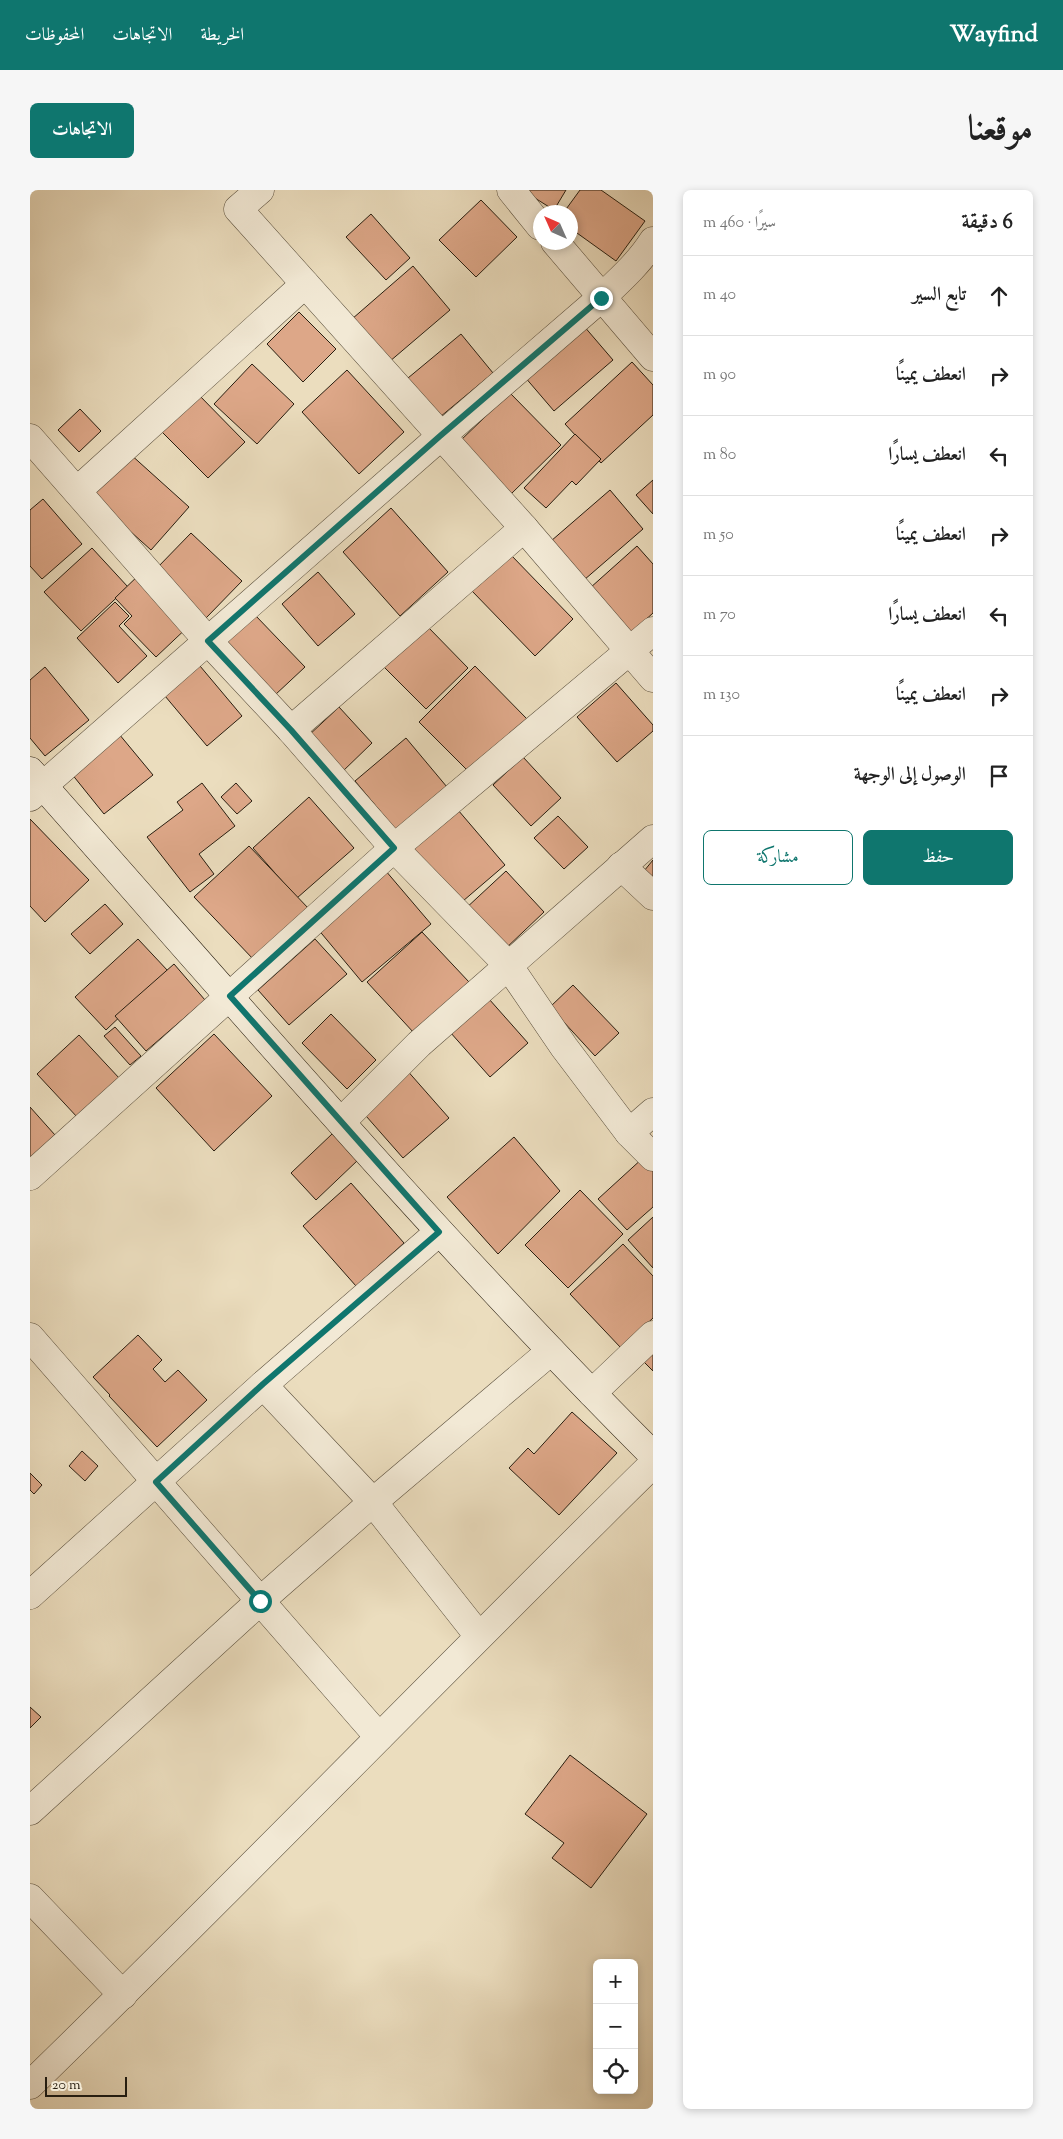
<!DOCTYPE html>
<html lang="ar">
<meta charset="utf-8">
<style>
body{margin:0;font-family:"Sorts Mill Goudy",Amiri,serif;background:#f6f6f6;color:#222;direction:rtl}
.controls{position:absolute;right:15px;bottom:15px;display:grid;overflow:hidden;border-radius:8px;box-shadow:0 2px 8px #0003}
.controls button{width:45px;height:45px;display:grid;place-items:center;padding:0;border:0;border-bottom:1px solid #e0e0e0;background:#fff;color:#222;font:25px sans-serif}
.compass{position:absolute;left:503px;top:15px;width:45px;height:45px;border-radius:50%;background:#fff;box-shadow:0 2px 8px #0003;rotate:315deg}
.scale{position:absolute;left:15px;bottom:12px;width:82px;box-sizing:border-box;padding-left:5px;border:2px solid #281e10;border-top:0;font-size:14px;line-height:18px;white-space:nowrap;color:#281e10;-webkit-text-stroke:4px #f2e9d5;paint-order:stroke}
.stop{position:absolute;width:15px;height:15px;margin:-11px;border:4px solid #0f766e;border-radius:50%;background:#fff}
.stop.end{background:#0f766e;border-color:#fff;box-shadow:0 1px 5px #0008}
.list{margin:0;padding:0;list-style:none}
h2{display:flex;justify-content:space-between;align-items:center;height:65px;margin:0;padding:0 20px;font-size:21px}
h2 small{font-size:16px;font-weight:400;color:#767676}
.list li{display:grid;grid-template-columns:32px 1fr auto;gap:15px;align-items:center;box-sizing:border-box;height:80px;padding:0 20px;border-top:1px solid #e0e0e0}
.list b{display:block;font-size:19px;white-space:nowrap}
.list em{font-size:16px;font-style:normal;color:#767676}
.actions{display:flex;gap:10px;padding:15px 20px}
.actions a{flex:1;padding:11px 0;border:1px solid #0f766e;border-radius:8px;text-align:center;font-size:18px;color:#0f766e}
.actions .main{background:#0f766e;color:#fff}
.icon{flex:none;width:28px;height:28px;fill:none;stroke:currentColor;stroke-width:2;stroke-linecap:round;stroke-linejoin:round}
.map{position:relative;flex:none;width:623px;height:1919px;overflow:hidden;direction:ltr;border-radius:8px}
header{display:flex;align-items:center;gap:30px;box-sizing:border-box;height:70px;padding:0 25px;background:#0f766e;color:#fff}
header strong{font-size:24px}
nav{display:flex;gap:28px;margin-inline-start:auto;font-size:18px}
.intro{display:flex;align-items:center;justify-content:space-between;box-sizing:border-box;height:120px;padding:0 30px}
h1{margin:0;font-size:35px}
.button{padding:12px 22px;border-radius:8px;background:#0f766e;color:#fff;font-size:18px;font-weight:700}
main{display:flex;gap:30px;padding:0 30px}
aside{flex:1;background:#fff;border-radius:8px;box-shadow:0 2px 8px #0003}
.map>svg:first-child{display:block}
</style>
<header>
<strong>Wayfind</strong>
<nav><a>الخريطة</a><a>الاتجاهات</a><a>المحفوظات</a></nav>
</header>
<div class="intro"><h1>موقعنا</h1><a class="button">الاتجاهات</a></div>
<main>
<aside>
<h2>6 دقيقة<small>سيرًا · 460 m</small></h2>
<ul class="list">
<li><svg class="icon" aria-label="ahead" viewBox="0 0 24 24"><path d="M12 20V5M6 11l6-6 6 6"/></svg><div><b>تابع السير</b></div><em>40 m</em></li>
<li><svg class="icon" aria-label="right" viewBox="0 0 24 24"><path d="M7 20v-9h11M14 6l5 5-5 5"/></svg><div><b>انعطف يمينًا</b></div><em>90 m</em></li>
<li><svg class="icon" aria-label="left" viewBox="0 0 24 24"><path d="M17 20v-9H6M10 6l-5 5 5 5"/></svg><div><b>انعطف يسارًا</b></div><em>80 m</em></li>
<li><svg class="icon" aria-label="right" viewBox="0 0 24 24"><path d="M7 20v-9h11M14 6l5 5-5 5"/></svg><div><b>انعطف يمينًا</b></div><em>50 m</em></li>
<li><svg class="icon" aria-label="left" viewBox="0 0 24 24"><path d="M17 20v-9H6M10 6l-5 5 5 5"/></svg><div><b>انعطف يسارًا</b></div><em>70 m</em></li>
<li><svg class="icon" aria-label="right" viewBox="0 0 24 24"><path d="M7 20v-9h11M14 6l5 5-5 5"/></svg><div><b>انعطف يمينًا</b></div><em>130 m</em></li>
<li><svg class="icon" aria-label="arrive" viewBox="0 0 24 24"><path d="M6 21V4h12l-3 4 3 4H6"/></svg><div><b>الوصول إلى الوجهة</b></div></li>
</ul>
<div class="actions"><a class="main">حفظ</a><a>مشاركة</a></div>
</aside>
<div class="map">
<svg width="623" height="1919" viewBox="0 0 623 1919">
<rect width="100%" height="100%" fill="#ebddbe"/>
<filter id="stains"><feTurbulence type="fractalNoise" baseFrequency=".004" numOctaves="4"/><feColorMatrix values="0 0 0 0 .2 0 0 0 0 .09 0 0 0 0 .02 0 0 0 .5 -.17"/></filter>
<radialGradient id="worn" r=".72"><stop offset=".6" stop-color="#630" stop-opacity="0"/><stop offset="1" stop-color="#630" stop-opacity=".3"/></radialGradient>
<g fill="#dda788" stroke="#281e10">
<polygon points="492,0 536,0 524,20"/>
<polygon points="550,0 571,0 615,31 586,71 540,38 540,22 534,22"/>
<polygon points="451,10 487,47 446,87 409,50"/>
<polygon points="341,24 380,68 356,90 316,47"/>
<polygon points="383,76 420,120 359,172 322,129"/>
<polygon points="269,122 306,159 273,192 237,154"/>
<polygon points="553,135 583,170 524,221 494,186"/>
<polygon points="431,144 463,183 410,227 378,188"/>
<polygon points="602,172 623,195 623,225 571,273 535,234"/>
<polygon points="222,174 264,214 227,254 184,214"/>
<polygon points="317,180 374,242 329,284 272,222"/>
<polygon points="166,202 215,252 178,288 129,239"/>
<polygon points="480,203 531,255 481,304 430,251"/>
<polygon points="50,219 71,241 49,262 28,240"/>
<polygon points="545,244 571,269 546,295 542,291 516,318 494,298"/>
<polygon points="99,263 159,317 121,360 60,305"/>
<polygon points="623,290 623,324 606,305"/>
<polygon points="580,300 613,339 554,390 521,351"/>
<polygon points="13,309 52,354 12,389 0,376 0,320"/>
<polygon points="361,318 418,382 370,426 313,362"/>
<polygon points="161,343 212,391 176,428 126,379"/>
<polygon points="607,356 623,374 623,423 601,443 560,398"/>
<polygon points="62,358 98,397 51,441 14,402"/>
<polygon points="480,364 543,429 505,466 442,401"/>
<polygon points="113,381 162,433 126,467 94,434 102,426 85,408"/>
<polygon points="288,382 325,424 288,456 252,414"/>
<polygon points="85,412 99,426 89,436 117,466 88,493 47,448"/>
<polygon points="225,425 275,477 245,505 195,453"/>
<polygon points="397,436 438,478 396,519 354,477"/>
<polygon points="170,476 212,526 177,556 135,506"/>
<polygon points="445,476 497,529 441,584 389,532"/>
<polygon points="15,477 59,530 15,566 0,548 0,490"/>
<polygon points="586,493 623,535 623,541 587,572 547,527"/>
<polygon points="309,517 342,553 311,583 277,547"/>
<polygon points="89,544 123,585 74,624 41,583"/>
<polygon points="376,548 417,597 366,640 325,591"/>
<polygon points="493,567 531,608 501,636 463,595"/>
<polygon points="172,593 205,636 169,664 184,684 160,702 117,647 153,620 147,612"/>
<polygon points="206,593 222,611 207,624 191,607"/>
<polygon points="279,607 324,658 267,708 223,658"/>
<polygon points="428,620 475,675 426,717 379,662"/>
<polygon points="528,626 558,657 534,679 504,648"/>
<polygon points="0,629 59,690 15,732 0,716"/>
<polygon points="219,656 279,719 224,770 164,707"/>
<polygon points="623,670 623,689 614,681"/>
<polygon points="355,680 401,734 332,792 287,738"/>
<polygon points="476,681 514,722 473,761 434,720"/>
<polygon points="75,714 93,734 60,764 41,744"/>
<polygon points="392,742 439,792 384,843 337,792"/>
<polygon points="108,749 138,781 76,840 45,807"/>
<polygon points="285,749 317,784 259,835 228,800"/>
<polygon points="144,774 175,810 116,861 85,826"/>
<polygon points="543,795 589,843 565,866 520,817"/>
<polygon points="459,809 498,853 460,887 420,842"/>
<polygon points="301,824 346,870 317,899 272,853"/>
<polygon points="85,837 111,866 100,875 74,846"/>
<polygon points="184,844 242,906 184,961 126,898"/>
<polygon points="49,845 90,889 48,928 7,884"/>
<polygon points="375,878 419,928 373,968 329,918"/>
<polygon points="0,917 25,945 0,968"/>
<polygon points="302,944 328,970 286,1010 261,983"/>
<polygon points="484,947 530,1001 468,1064 417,1007"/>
<polygon points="614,967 623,977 623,1017 597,1040 568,1009"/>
<polygon points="321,993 374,1053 326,1096 273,1036"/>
<polygon points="550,1000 593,1044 538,1098 495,1055"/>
<polygon points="623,1027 623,1078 598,1050"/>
<polygon points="593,1054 623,1086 623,1128 591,1158 540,1104"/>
<polygon points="108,1145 132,1170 123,1179 135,1192 148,1180 177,1210 127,1257 79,1206 80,1205 63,1187"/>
<polygon points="623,1160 623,1181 613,1171"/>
<polygon points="542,1222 587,1263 529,1325 479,1278 498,1258 504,1264"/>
<polygon points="52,1261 68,1276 55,1291 39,1276"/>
<polygon points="0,1283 12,1295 4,1304 0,1300"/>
<polygon points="0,1517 11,1527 0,1538"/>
<polygon points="540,1565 617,1624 561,1698 522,1668 534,1653 495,1624"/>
</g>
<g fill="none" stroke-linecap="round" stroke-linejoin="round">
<defs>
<g id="street">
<polyline points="230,0 208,19 494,338 623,488"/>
<polyline points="481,0 510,36"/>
<polyline points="525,52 623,167"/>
<polyline points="0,248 178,451 261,540 364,658 478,775 534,857 599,943 623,967"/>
<polyline points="47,301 275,94"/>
<polyline points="261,540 494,338"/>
<path d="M 0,607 L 410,247 L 571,108 C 590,90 609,73 623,51"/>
<polyline points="591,676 623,706"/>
<polyline points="311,932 389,854 623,649"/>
<polyline points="599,943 623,922"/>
<polyline points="0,986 364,658 623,441"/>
<polyline points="0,1147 349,1547"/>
<polyline points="233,1195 343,1312 448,1445"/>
<polyline points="562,1203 623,1145"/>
<polyline points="0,1405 233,1195 409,1042"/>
<polyline points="0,1621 230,1411 343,1312 521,1161"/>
<polyline points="0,1708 93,1805"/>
<path d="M 0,1895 C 210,1691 414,1479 623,1274"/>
</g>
<path id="secondary" d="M 0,581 C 205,812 405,1047 623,1265"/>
</defs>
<use href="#street" stroke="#594e3c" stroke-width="29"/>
<use href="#secondary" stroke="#281e10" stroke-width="29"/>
<use href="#street" stroke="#f2e9d5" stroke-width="28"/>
<use href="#secondary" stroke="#f2e9d5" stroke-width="28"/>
</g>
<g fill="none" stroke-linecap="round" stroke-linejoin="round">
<polyline stroke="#0f766e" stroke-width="6" points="230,1411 126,1292 233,1194 409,1042 200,806 364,658 261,540 178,451 410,246 571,108"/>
</g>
<rect width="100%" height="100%" filter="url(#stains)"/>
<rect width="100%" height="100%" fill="url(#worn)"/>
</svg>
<div class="controls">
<button>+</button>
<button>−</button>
<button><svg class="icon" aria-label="locate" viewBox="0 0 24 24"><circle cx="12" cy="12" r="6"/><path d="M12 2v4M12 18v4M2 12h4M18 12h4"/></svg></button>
</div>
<svg class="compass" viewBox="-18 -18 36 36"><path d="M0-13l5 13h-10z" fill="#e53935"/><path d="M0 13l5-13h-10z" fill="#767676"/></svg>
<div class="scale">20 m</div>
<div class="stop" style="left:230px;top:1411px"></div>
<div class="stop end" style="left:571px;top:108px"></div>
</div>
</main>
